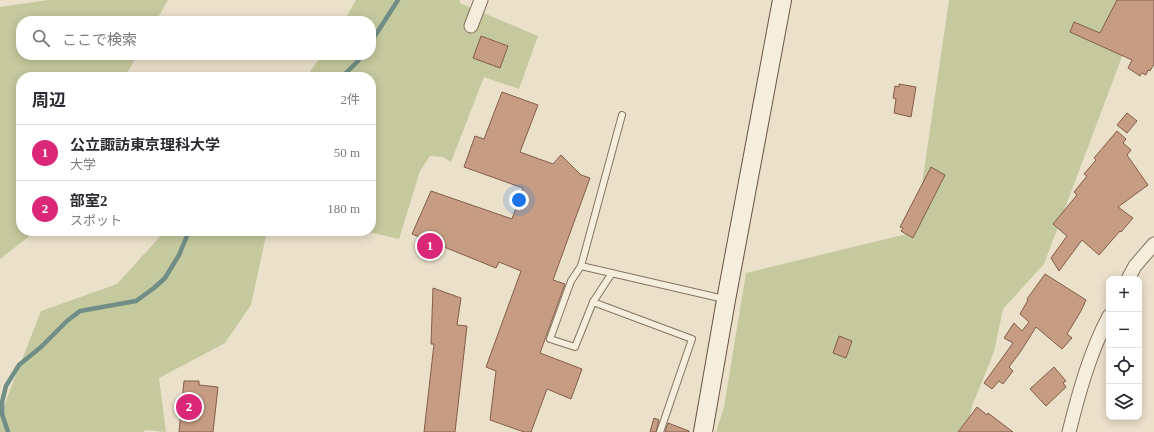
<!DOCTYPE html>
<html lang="ja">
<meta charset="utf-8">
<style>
body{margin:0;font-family:"Times New Roman","Noto Sans JP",serif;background:#f7f7f7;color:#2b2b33}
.controls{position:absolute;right:12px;bottom:12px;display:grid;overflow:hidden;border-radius:8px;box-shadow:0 2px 10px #0003}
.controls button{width:36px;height:36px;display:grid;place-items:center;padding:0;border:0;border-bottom:1px solid #e1e1e2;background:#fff;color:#2b2b33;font:20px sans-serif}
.you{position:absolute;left:519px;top:200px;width:14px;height:14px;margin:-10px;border:3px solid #fff;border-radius:50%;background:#1a73e8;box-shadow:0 0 0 6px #1a73e833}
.badge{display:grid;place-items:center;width:26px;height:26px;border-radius:50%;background:#db2777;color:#fff;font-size:13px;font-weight:700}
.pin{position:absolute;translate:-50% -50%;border:2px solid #fff;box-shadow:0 1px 4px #0006}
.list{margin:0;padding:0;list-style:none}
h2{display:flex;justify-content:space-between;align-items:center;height:52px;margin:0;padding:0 16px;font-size:17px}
h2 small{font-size:13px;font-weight:400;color:#7c7c81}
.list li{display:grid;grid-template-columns:26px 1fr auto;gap:12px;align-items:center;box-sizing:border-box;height:56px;padding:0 16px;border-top:1px solid #e1e1e2}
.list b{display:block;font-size:15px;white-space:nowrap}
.list p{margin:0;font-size:13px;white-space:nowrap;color:#7c7c81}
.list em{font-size:13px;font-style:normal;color:#7c7c81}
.icon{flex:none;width:22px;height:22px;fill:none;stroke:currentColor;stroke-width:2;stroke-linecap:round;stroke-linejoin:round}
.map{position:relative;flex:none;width:1154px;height:432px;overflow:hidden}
.search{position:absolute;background:#fff;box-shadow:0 2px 10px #0003;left:16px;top:16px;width:360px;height:44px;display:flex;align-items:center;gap:10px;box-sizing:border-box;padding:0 14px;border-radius:16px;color:#7c7c81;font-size:15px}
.panel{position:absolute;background:#fff;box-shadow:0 2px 10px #0003;left:16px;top:72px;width:360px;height:164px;border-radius:16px}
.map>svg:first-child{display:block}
</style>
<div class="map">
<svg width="1154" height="432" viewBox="0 0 1154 432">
<rect width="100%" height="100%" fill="#ebe0ca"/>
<g fill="#c5c99e">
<polygon points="48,0 168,0 156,21 21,21 21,55 137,55 125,77 21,77 21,231 36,231 0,259 0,7"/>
<polygon points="356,0 460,0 460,3 538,36 519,89 484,77 451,162 443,157 430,156 420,171 399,239 365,231 371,231 371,77 306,77 322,55 371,55 371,21 344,21"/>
<polygon points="949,0 1139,0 1141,6 1044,264 1003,309 994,352 972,406 966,432 716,432 724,407 746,273 915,232"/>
<polygon points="165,231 267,231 251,305 225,343 159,378 166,432 145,430 144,432 0,432 0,416 41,311 117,284"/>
</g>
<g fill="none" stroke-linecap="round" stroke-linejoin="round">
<g stroke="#718e86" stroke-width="4.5">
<polyline points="371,42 398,0"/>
<polyline points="342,77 358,61 362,55"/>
<polyline points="8,432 2,414 2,402 6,386 19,365 41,347 67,321 80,311 136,301 154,288 165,278 179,255 189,231"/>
</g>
</g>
<g fill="#c69d83" stroke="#835d48">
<polygon points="1117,0 1154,0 1154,64 1150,71 1148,70 1146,75 1142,73 1140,76 1128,68 1132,60 1070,32 1074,22 1100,33"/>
<polygon points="481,36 508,46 500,68 473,58"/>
<polygon points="899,84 916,87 911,117 894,113 896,99 893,98 895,86 899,87"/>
<polygon points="502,92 538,105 520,152 553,164 561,155 581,175 590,178 553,280 565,284 540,353 582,369 571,399 547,389 531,432 524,432 490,420 496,371 486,367 521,271 499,262 496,268 412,234 431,191 512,219 523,188 464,167 475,136 484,139"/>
<polygon points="1127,113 1137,121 1127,133 1117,125"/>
<polygon points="1117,131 1126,139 1123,143 1131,150 1127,155 1148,185 1118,207 1133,218 1121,232 1120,231 1099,255 1082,240 1059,271 1051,258 1067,236 1053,224 1077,195 1074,192 1087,176 1084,174 1096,160 1094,158"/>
<polygon points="931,167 945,175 913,238 901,231 903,228 900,227"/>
<polygon points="1045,274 1086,300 1081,311 1067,334 1072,338 1062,349 1036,327 1021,351 1009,367 1013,371 1003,384 999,381 992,389 984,383 1013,343 1004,338 1014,323 1022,331 1029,322 1020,314 1028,300 1027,299"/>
<polygon points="433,288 461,298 457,325 467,326 455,432 424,432 434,344 431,344"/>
<polygon points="839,336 852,341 846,358 833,353"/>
<polygon points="1054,367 1066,381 1063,383 1066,387 1046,406 1030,389"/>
<polygon points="184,381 199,381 199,385 218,387 213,432 179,432"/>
<polygon points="977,407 987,415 988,413 1013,432 958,432"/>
<polygon points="654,418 659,420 656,432 650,432"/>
<polygon points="668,423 689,431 689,432 665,432"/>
</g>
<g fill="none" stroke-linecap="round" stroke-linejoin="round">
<defs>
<g id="lane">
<polyline points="581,266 724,299"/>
<polyline points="612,273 593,302 575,347 550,339 571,281 581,266 622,115"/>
<polyline points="593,302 692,339 660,432"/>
</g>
<g id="street">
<polyline points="471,26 481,0"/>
<polyline points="1128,279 1135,266 1154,244"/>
<path d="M 1069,432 C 1079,392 1090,352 1109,316"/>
</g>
<polyline id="secondary" points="703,432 726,300 782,0"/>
</defs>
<use href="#lane" stroke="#867360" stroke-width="8"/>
<use href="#street" stroke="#867360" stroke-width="15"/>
<use href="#secondary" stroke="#685443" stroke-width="20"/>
<use href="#lane" stroke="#f6eedd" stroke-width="6"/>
<use href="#street" stroke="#f6eedd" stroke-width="13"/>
<use href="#secondary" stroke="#f6eedd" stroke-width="18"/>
</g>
</svg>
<div class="controls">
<button>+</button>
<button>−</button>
<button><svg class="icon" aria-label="locate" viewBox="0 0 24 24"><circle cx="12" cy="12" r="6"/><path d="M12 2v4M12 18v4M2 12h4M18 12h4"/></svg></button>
<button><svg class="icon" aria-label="layers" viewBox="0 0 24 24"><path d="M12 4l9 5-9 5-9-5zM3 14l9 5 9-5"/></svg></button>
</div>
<div class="you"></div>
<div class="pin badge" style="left:430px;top:246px">1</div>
<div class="pin badge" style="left:189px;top:407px">2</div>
<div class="search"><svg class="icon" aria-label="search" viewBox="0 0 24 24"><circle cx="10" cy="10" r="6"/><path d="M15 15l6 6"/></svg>ここで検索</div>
<section class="panel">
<h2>周辺<small>2件</small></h2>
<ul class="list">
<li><span class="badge">1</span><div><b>公立諏訪東京理科大学</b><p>大学</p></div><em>50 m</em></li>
<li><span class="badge">2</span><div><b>部室2</b><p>スポット</p></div><em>180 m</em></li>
</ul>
</section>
</div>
